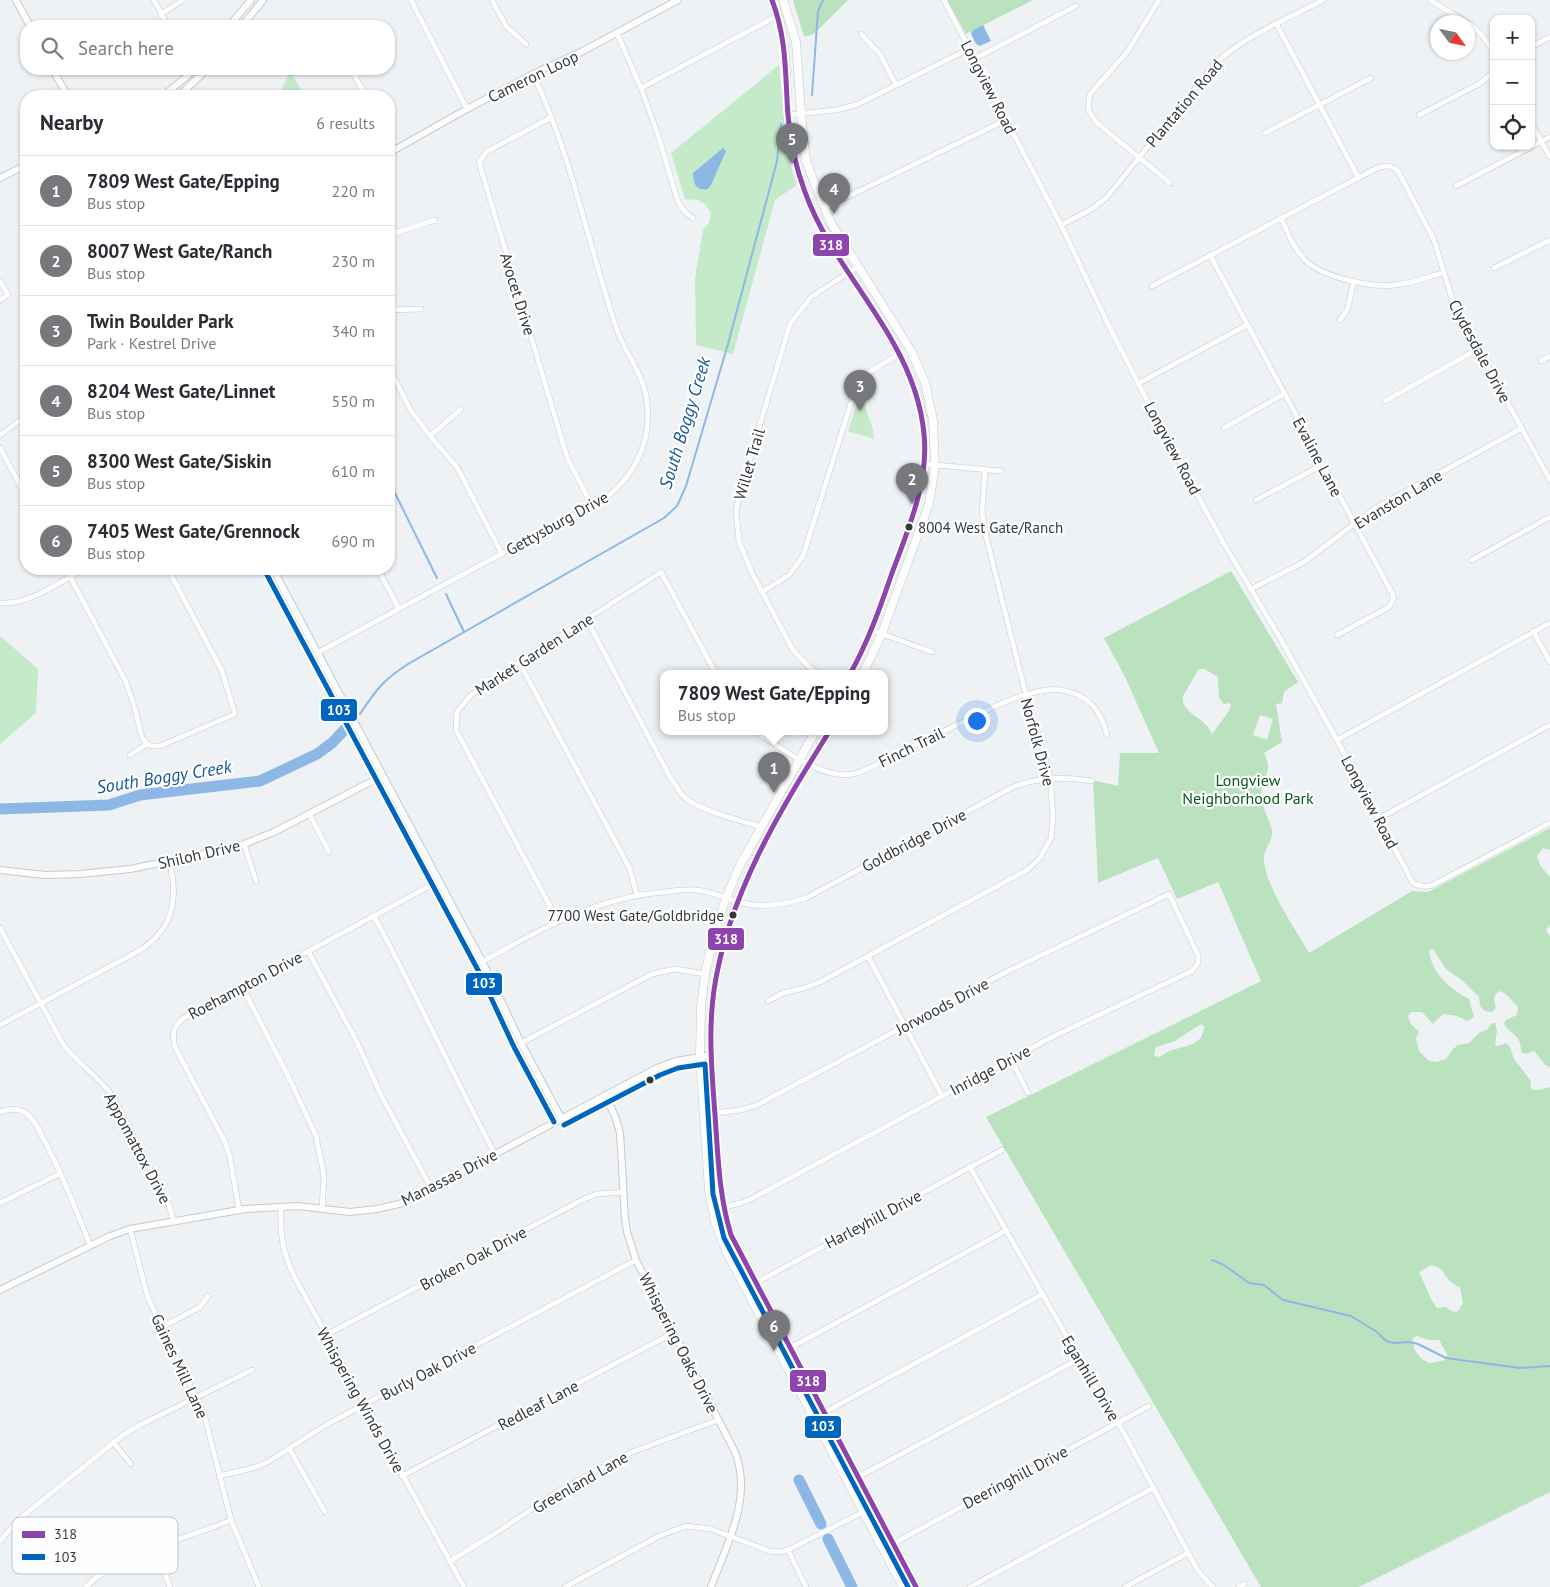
<!DOCTYPE html>
<meta charset="utf-8">
<style>
body{margin:0;font-family:"PT Sans",sans-serif;background:#f7f7f7;color:#2b2b33}
.controls{position:absolute;right:15px;top:15px;display:grid;overflow:hidden;border-radius:10px;box-shadow:0 1px 4px #0004}
.controls button{width:45px;height:45px;display:grid;place-items:center;padding:0;border:0;border-bottom:1px solid #e1e1e2;background:#fff;color:#2b2b33;font:25px sans-serif}
.compass{position:absolute;left:1430px;top:15px;width:45px;height:45px;border-radius:50%;background:#fff;box-shadow:0 1px 4px #0004;rotate:123deg}
.you{position:absolute;left:976px;top:720px;width:18px;height:18px;margin:-12px;border:4px solid #fff;border-radius:50%;background:#1a73e8;box-shadow:0 0 0 8px #1a73e833}
.badge{display:grid;place-items:center;width:32px;height:32px;border-radius:50%;background:#76787b;color:#fff;font-size:16px;font-weight:700}
.pin{position:absolute;translate:-50% -41px;filter:drop-shadow(0 1px 2px #0008)}
.pin::after{content:'';position:absolute;top:26px;width:18px;height:15px;background:inherit;clip-path:polygon(0 0,100% 0,50% 100%)}
.popup{position:absolute;left:660px;top:670px;width:228px;height:65px;box-sizing:border-box;display:grid;place-content:center;border-radius:10px;background:#fff;filter:drop-shadow(0 1px 4px #0005);font-size:16px;white-space:nowrap;color:#7c7c81}
.popup b{font-size:19px;color:#2b2b33}
.popup::after{content:'';position:absolute;left:50%;top:100%;margin-left:-10px;border:10px solid transparent;border-top-color:#fff}
.list{margin:0;padding:0;list-style:none}
h2{display:flex;justify-content:space-between;align-items:center;height:65px;margin:0;padding:0 20px;font-size:21px}
h2 small{font-size:16px;font-weight:400;color:#7c7c81}
.list li{display:grid;grid-template-columns:32px 1fr auto;gap:15px;align-items:center;box-sizing:border-box;height:70px;padding:0 20px;border-top:1px solid #e1e1e2}
.list b{display:block;font-size:19px;white-space:nowrap}
.list p{margin:0;font-size:16px;white-space:nowrap;color:#7c7c81}
.list em{font-size:16px;font-style:normal;color:#7c7c81}
.icon{flex:none;width:28px;height:28px;fill:none;stroke:currentColor;stroke-width:2;stroke-linecap:round;stroke-linejoin:round}
.map{position:relative;flex:none;width:1550px;height:1587px;overflow:hidden}
.search{position:absolute;background:#fff;box-shadow:0 1px 4px #0004;left:20px;top:20px;width:375px;height:55px;display:flex;align-items:center;gap:12px;box-sizing:border-box;padding:0 18px;border-radius:20px;color:#7c7c81;font-size:19px}
.panel{position:absolute;background:#fff;box-shadow:0 1px 4px #0004;left:20px;top:90px;width:375px;height:485px;border-radius:20px}
.map>svg:first-child{display:block}
</style>
<div class="map">
<svg width="1550" height="1587" viewBox="0 0 1550 1587">
<rect width="100%" height="100%" fill="#eff2f5"/>
<g fill="#c4eac9">
<polygon points="779,65 788,156 797,185 775,200 733,354 696,345 695,278 703,230 709,223 711,213 705,204 697,200 685,199 671,153"/>
<polygon points="290,71 305,96 279,96"/>
<polygon points="860,393 873,429 874,439 848,431"/>
<polygon points="0,636 38,669 36,713 0,744"/>
</g>
<g fill="#bae2bf" fill-rule="evenodd">
<polygon points="793,0 848,0 814,34 808,36 804,36"/>
<polygon points="947,0 1033,0 966,34"/>
<path d="M 1231,571 L 1298,682 L 1284,692 L 1282,703 L 1276,704 L 1282,742 L 1264,753 C 1265,756 1267,760 1268,764 C 1269,775 1260,786 1261,798 C 1262,807 1270,820 1272,831 C 1273,842 1263,849 1264,860 C 1266,888 1295,928 1309,953 L 1412,891 L 1428,892 L 1550,828 L 1550,850 L 1543,848 L 1537,856 L 1540,865 L 1550,877 L 1550,925 L 1546,930 L 1550,937 L 1550,1067 L 1546,1066 L 1534,1051 L 1525,1054 L 1521,1052 C 1521,1033 1511,1036 1504,1024 L 1506,1020 L 1517,1015 L 1518,1007 L 1508,996 L 1501,991 C 1492,994 1494,1000 1496,1008 L 1492,1012 L 1485,1011 L 1480,1006 L 1479,997 L 1463,981 L 1446,969 L 1433,949 L 1429,950 C 1431,973 1450,989 1469,999 L 1474,1017 L 1467,1021 L 1457,1016 L 1443,1014 L 1433,1024 L 1422,1012 L 1411,1012 L 1408,1016 L 1411,1024 L 1419,1032 L 1416,1038 L 1419,1051 L 1429,1061 L 1436,1062 L 1446,1059 L 1453,1049 L 1458,1045 L 1469,1043 L 1480,1032 L 1487,1030 L 1492,1023 L 1495,1023 L 1497,1030 L 1495,1045 L 1498,1046 L 1506,1043 L 1510,1047 L 1514,1059 L 1531,1081 L 1530,1086 L 1533,1090 L 1539,1090 L 1550,1087 L 1550,1492 L 1359,1587 L 1261,1587 L 986,1117 L 1261,981 L 1218,882 L 1177,899 L 1158,858 L 1098,883 L 1093,780 L 1118,786 L 1120,753 L 1159,753 L 1125,677 L 1104,638 ZM 1199,669 L 1204,669 L 1218,677 L 1219,698 L 1224,704 L 1228,703 L 1231,705 L 1230,709 L 1228,710 L 1229,711 L 1212,734 C 1210,731 1208,726 1205,724 C 1197,715 1181,711 1183,696 ZM 1260,715 L 1273,719 L 1267,740 L 1253,735 ZM 1201,1024 L 1204,1026 C 1203,1047 1185,1045 1170,1051 C 1167,1052 1163,1055 1159,1057 L 1154,1055 L 1156,1047 L 1175,1041 ZM 1431,1265 C 1446,1267 1445,1283 1460,1287 L 1463,1303 L 1458,1311 L 1454,1312 L 1445,1307 L 1437,1308 L 1431,1299 L 1419,1272 ZM 1417,1336 L 1428,1340 L 1439,1340 L 1447,1354 L 1445,1360 L 1430,1363 C 1419,1359 1412,1350 1413,1338 Z"/>
</g>
<g fill="#8db8e6">
<polygon points="983,25 991,41 980,46 976,44 971,34 972,31"/>
<path d="M 723,148 L 726,151 L 711,185 L 708,189 C 696,192 693,183 693,173 Z"/>
</g>
<g fill="none" stroke-linecap="round" stroke-linejoin="round">
<g stroke="#8db8e6" stroke-width="2">
<polyline points="812,95 818,11 823,0"/>
<polyline points="389,481 437,578"/>
<polyline points="446,594 464,632"/>
<path d="M 360,714 C 376,690 383,680 408,664 L 664,518 L 677,506 L 686,486 L 728,344 L 777,161 L 781,124"/>
<polyline points="1212,1260 1224,1265 1249,1283 1264,1285 1283,1300 1351,1316 1377,1332 1386,1341 1394,1343 1409,1342 1418,1344 1446,1358 1520,1368 1550,1366"/>
</g>
<g stroke="#8db8e6" stroke-width="11">
<polyline points="0,809 109,805 140,795 260,781 317,754 332,743 347,727"/>
<polyline points="799,1480 821,1524"/>
<polyline points="828,1539 852,1587"/>
</g>
<defs>
<g id="minor">
<polyline points="154,0 168,26"/>
<polyline points="411,0 467,109"/>
<polyline points="492,0 506,26 526,44"/>
<path d="M 944,0 L 1061,225 L 1108,324 L 1161,428 L 1223,542 L 1280,638 L 1337,740 L 1413,883 C 1419,887 1426,887 1433,885 L 1550,823"/>
<polyline points="1159,0 1128,51 1090,94 1088,109 1096,122 1170,183"/>
<polyline points="1430,0 1466,22"/>
<polyline points="161,14 183,0"/>
<polyline points="1468,23 1481,34 1494,52"/>
<polyline points="1277,25 1358,177"/>
<polyline points="617,33 641,88 658,135 678,202 686,213 693,218"/>
<polyline points="861,34 880,54 896,85"/>
<polyline points="1531,47 1550,37"/>
<polyline points="974,59 1076,6"/>
<polyline points="351,69 366,96"/>
<polyline points="641,88 777,16"/>
<polyline points="788,115 836,110 856,105 969,49"/>
<polyline points="1419,115 1479,84 1494,72"/>
<polyline points="552,117 486,152 479,162 567,457 592,506"/>
<polyline points="1531,123 1550,157"/>
<polyline points="1265,133 1371,78"/>
<polyline points="389,139 395,150"/>
<polyline points="1456,186 1550,137"/>
<polyline points="824,208 1006,120"/>
<path d="M 1281,218 C 1288,233 1294,250 1306,261 C 1323,277 1371,288 1394,285 C 1411,284 1427,277 1443,273"/>
<path d="M 1061,225 L 1090,210 L 1107,197 L 1215,64 C 1244,36 1287,19 1323,0"/>
<polyline points="389,235 435,220"/>
<polyline points="1210,255 1392,593 1394,598 1389,607 1337,635"/>
<polyline points="1494,268 1550,240"/>
<polyline points="0,281 8,295 0,300"/>
<path d="M 1152,286 L 1377,168 C 1386,165 1391,165 1398,171 L 1434,240 L 1454,305 L 1550,480"/>
<polyline points="389,310 421,309"/>
<polyline points="1340,320 1347,310 1354,281"/>
<polyline points="1541,361 1550,356"/>
<polyline points="389,367 410,409 430,436 457,467 502,554"/>
<polyline points="1139,383 1247,325"/>
<polyline points="1385,401 1478,349"/>
<polyline points="1224,428 1284,394"/>
<polyline points="0,435 26,416"/>
<polyline points="430,436 461,409"/>
<polyline points="0,448 26,496"/>
<polyline points="925,464 1001,471"/>
<polyline points="1256,500 1322,465"/>
<polyline points="1472,560 1550,517"/>
<polyline points="66,569 125,680 133,702 142,737 147,744"/>
<polyline points="378,569 399,609"/>
<polyline points="1251,589 1304,562 1374,509 1522,428"/>
<polyline points="762,592 789,575 803,556 855,390 866,374 899,354"/>
<path d="M 0,603 C 30,605 59,582 84,569"/>
<path d="M 587,620 L 670,777 C 675,784 679,791 684,797 C 700,811 740,820 761,827"/>
<polyline points="871,630 932,652"/>
<polyline points="1533,631 1550,662"/>
<path d="M 317,653 L 607,497 C 636,473 651,442 647,404 C 645,375 625,354 616,327 C 588,243 571,154 533,74"/>
<polyline points="519,662 629,867 637,895"/>
<polyline points="819,674 809,667 793,650 751,571 739,541 736,510 743,481 790,324 811,297 859,266"/>
<path d="M 757,732 C 780,748 824,780 852,774 C 865,772 878,763 890,758 C 915,745 940,733 965,721 C 991,708 1018,694 1047,690 C 1062,688 1078,693 1089,702 C 1099,711 1104,722 1107,735"/>
<polyline points="1337,740 1550,623"/>
<polyline points="130,755 147,744 152,746 160,746 235,714 222,671 168,569"/>
<polyline points="310,815 329,852"/>
<polyline points="1378,819 1550,725"/>
<polyline points="244,844 256,881"/>
<path d="M 374,916 C 416,994 453,1075 495,1154"/>
<polyline points="558,921 456,730 457,712 470,696 519,662 661,572 716,674"/>
<path d="M 0,928 L 63,1044 C 77,1063 98,1076 112,1095 L 169,1205 L 174,1222"/>
<polyline points="308,951 357,1042 381,1095 431,1188"/>
<polyline points="868,956 942,1096"/>
<path d="M 482,962 C 540,929 597,897 665,892 C 674,891 685,889 695,890 C 711,891 727,899 742,903 C 763,909 786,904 806,898 L 1013,787 C 1039,777 1064,776 1092,781"/>
<polyline points="242,986 291,1082 316,1136 324,1176 322,1209"/>
<polyline points="768,1001 783,993 804,988 820,982 1027,870 1040,858 1051,838 1053,816 1051,787 1048,768 1026,695 986,536 982,512 985,470"/>
<path d="M 0,1025 L 137,952 C 174,930 179,899 169,860"/>
<polyline points="521,1043 652,974 675,969 705,974"/>
<polyline points="1011,1059 1028,1093"/>
<path d="M 0,1112 C 9,1108 17,1108 26,1113 C 35,1120 40,1132 45,1142 C 63,1175 76,1210 90,1245"/>
<polyline points="970,1167 1091,1379 1118,1422 1198,1571 1213,1587"/>
<polyline points="0,1203 61,1173"/>
<path d="M 281,1206 C 280,1233 282,1251 294,1276 L 464,1587"/>
<path d="M 239,1210 L 230,1158 L 226,1144 L 175,1047 C 172,1034 173,1028 182,1019 L 439,881"/>
<polyline points="712,1210 741,1203 751,1199 1052,1037 1192,971 1198,963 1198,955 1169,894 1004,973 757,1105 740,1110 715,1113"/>
<polyline points="130,1229 148,1298 204,1414 231,1520 259,1587"/>
<polyline points="746,1288 1002,1150"/>
<polyline points="162,1327 200,1307 208,1296"/>
<polyline points="326,1335 582,1200 597,1194 624,1192"/>
<polyline points="790,1348 1007,1230"/>
<polyline points="814,1418 1043,1294"/>
<polyline points="113,1442 131,1464"/>
<polyline points="289,1448 325,1512"/>
<polyline points="219,1476 253,1468 268,1462 324,1426 636,1260"/>
<polyline points="402,1476 673,1333"/>
<polyline points="858,1477 1079,1359"/>
<polyline points="0,1541 18,1520 123,1435 140,1425 252,1370"/>
<polyline points="155,1549 170,1587"/>
<polyline points="883,1549 1149,1406"/>
<polyline points="788,1550 806,1587"/>
<polyline points="450,1561 496,1533 557,1492 632,1452 718,1420"/>
<path d="M 86,1587 C 116,1554 189,1538 231,1520"/>
<polyline points="565,1587 659,1536 686,1526 711,1529 769,1551 779,1552 788,1550 863,1512"/>
<polyline points="970,1587 1153,1488"/>
<polyline points="1125,1587 1188,1553"/>
<polyline points="1239,1587 1244,1584"/>
</g>
<g id="tertiary">
<polyline points="16,0 30,26"/>
<polyline points="229,26 251,0"/>
<polyline points="242,26 263,0"/>
<polyline points="52,69 68,96"/>
<polyline points="163,96 186,77 193,69"/>
<polyline points="179,96 207,69"/>
<polyline points="389,153 467,109 533,74 583,51 678,0"/>
<polyline points="0,178 26,165"/>
<polyline points="273,569 486,969 521,1043 561,1118"/>
<polyline points="0,870 45,875 81,874 130,869 210,853 244,844 274,832 382,776"/>
<path d="M 605,1095 L 615,1116 L 620,1133 L 625,1218 L 627,1232 L 636,1260 L 735,1452 C 753,1498 727,1544 711,1587"/>
<polyline points="0,1290 110,1236 130,1229 245,1209 298,1206 350,1212 377,1209 403,1203 657,1068 676,1061 712,1055"/>
</g>
<g id="secondary">
<path d="M 772,0 C 789,40 785,73 788,115 C 790,139 796,166 804,189 C 811,210 822,228 833,246 C 853,280 876,312 895,346 C 946,436 923,490 890,580 C 878,612 867,645 850,674"/>
<polyline points="783,0 796,42 802,125 806,160 814,182 831,223 910,349 925,382 933,420 935,465 929,504 882,633 863,674"/>
<polyline points="815,732 739,867 726,898 714,934 705,974 701,1007 700,1057 709,1190 715,1222 727,1253 903,1587"/>
<path d="M 829,732 C 772,822 711,921 711,1032 C 711,1059 713,1088 715,1115 C 718,1156 718,1196 731,1235 L 916,1587"/>
</g>
</defs>
<use href="#minor" stroke="#c7c9cc" stroke-width="6"/>
<use href="#tertiary" stroke="#c7c9cc" stroke-width="8"/>
<use href="#secondary" stroke="#c7c9cc" stroke-width="9"/>
<use href="#minor" stroke="#fdfdfe" stroke-width="5"/>
<use href="#tertiary" stroke="#fdfdfe" stroke-width="6"/>
<use href="#secondary" stroke="#fdfdfe" stroke-width="8"/>
<defs>
<g id="bus-1">
<path d="M 772,0 C 787,39 785,74 788,115 C 790,141 796,168 805,192 C 825,248 867,294 895,346 C 910,373 921,403 924,434 C 929,482 908,530 892,573 C 880,608 868,642 850,674"/>
<path d="M 829,732 C 779,812 728,895 714,990 C 708,1031 712,1074 715,1115 C 718,1156 719,1196 731,1235 L 916,1587"/>
</g>
<g id="bus-2">
<polyline points="266,573 479,972 514,1047 554,1122"/>
<polyline points="564,1125 660,1075 678,1068 705,1064 713,1194 724,1238 908,1587"/>
</g>
</defs>
<use href="#bus-1" stroke="#fdfeff" stroke-width="9"/>
<use href="#bus-2" stroke="#fdfeff" stroke-width="9"/>
<use href="#bus-1" stroke="#8e44ad" stroke-width="5"/>
<use href="#bus-2" stroke="#0065bd" stroke-width="5"/>
</g>
<g fill="#353739" stroke="#fdfeff" stroke-width="2">
<circle cx="909" cy="527" r="4.5"/>
<circle cx="733" cy="915" r="4.5"/>
<circle cx="650" cy="1080" r="4.5"/>
</g>
<g text-anchor="middle" stroke-width="4.5" stroke-linejoin="round" paint-order="stroke">
<g font-size="15" fill="#353739" stroke="#fdfeff" text-anchor="start">
<text x="918" y="533">8004 West Gate/Ranch</text>
<text x="724" y="921" text-anchor="end">7700 West Gate/Goldbridge</text>
</g>
<g font-size="16" fill="#353739" stroke="#fdfeff">
<text transform="translate(533 76) rotate(-26)" y="6">Cameron Loop</text>
<text transform="translate(989 87) rotate(63)" y="6">Longview Road</text>
<text transform="translate(1184 103) rotate(-50)" y="6">Plantation Road</text>
<text transform="translate(518 294) rotate(73)" y="6">Avocet Drive</text>
<text transform="translate(1480 351) rotate(62)" y="6">Clydesdale Drive</text>
<text transform="translate(1173 448) rotate(62)" y="6">Longview Road</text>
<text transform="translate(1318 457) rotate(62)" y="6">Evaline Lane</text>
<text transform="translate(749 464) rotate(-74)" y="6">Willet Trail</text>
<text transform="translate(1398 499) rotate(-31)" y="6">Evanston Lane</text>
<text transform="translate(557 523) rotate(-29)" y="6">Gettysburg Drive</text>
<text transform="translate(534 654) rotate(-33)" y="6">Market Garden Lane</text>
<text transform="translate(1038 742) rotate(75)" y="6">Norfolk Drive</text>
<text transform="translate(911 747) rotate(-26)" y="6">Finch Trail</text>
<text transform="translate(1370 802) rotate(62)" y="6">Longview Road</text>
<text transform="translate(914 840) rotate(-28)" y="6">Goldbridge Drive</text>
<text transform="translate(199 854) rotate(-13)" y="6">Shiloh Drive</text>
<text transform="translate(245 985) rotate(-28)" y="6">Roehampton Drive</text>
<text transform="translate(942 1006) rotate(-28)" y="6">Jorwoods Drive</text>
<text transform="translate(990 1070) rotate(-28)" y="6">Inridge Drive</text>
<text transform="translate(138 1148) rotate(62)" y="6">Appomattox Drive</text>
<text transform="translate(449 1177) rotate(-27)" y="6">Manassas Drive</text>
<text transform="translate(873 1219) rotate(-28)" y="6">Harleyhill Drive</text>
<text transform="translate(473 1258) rotate(-28)" y="6">Broken Oak Drive</text>
<text transform="translate(679 1343) rotate(63)" y="6">Whispering Oaks Drive</text>
<text transform="translate(180 1366) rotate(65)" y="6">Gaines Mill Lane</text>
<text transform="translate(428 1371) rotate(-28)" y="6">Burly Oak Drive</text>
<text transform="translate(1091 1378) rotate(59)" y="6">Eganhill Drive</text>
<text transform="translate(361 1400) rotate(61)" y="6">Whispering Winds Drive</text>
<text transform="translate(538 1405) rotate(-28)" y="6">Redleaf Lane</text>
<text transform="translate(1015 1477) rotate(-28)" y="6">Deeringhill Drive</text>
<text transform="translate(580 1482) rotate(-30)" y="6">Greenland Lane</text>
</g>
<g font-size="16" fill="#0b571c" stroke="#fdfeff">
<text x="1248" y="786">Longview<tspan x="1248" dy="18">Neighborhood Park</tspan></text>
</g>
<g font-size="18" font-style="italic" fill="#195794" stroke="#fdfeff">
<text transform="translate(685 423) rotate(-73)" y="6">South Boggy Creek</text>
<text transform="translate(164 777) rotate(-9)" y="6">South Boggy Creek</text>
</g>
</g>
<rect x="12" y="1517" width="166" height="57" rx="8" fill="#fdfeff" stroke="#c1c2c4" stroke-width="1"/>
<rect x="22" y="1531" width="23" height="7" fill="#8e44ad"/>
<rect x="22" y="1554" width="23" height="6" fill="#0065bd"/>
<g font-size="14" fill="#353739">
<text x="54" y="1539">318</text>
<text x="54" y="1562">103</text>
</g>
<g stroke="#fdfeff" stroke-width="2">
<rect x="812" y="233" width="38" height="24" rx="5" fill="#8e44ad"/>
<rect x="320" y="698" width="38" height="24" rx="5" fill="#0065bd"/>
<rect x="707" y="927" width="38" height="24" rx="5" fill="#8e44ad"/>
<rect x="465" y="972" width="38" height="24" rx="5" fill="#0065bd"/>
<rect x="789" y="1369" width="38" height="24" rx="5" fill="#8e44ad"/>
<rect x="804" y="1415" width="38" height="24" rx="5" fill="#0065bd"/>
</g>
<g font-size="14" text-anchor="middle" font-weight="bold" fill="#fff">
<text x="831" y="250">318</text>
<text x="339" y="715">103</text>
<text x="726" y="944">318</text>
<text x="484" y="988">103</text>
<text x="808" y="1386">318</text>
<text x="823" y="1431">103</text>
</g>
</svg>
<div class="controls">
<button>+</button>
<button>−</button>
<button><svg class="icon" aria-label="locate" viewBox="0 0 24 24"><circle cx="12" cy="12" r="6"/><path d="M12 2v4M12 18v4M2 12h4M18 12h4"/></svg></button>
</div>
<svg class="compass" viewBox="-18 -18 36 36"><path d="M0-13l5 13h-10z" fill="#e53935"/><path d="M0 13l5-13h-10z" fill="#7c7c81"/></svg>
<div class="you"></div>
<div class="pin badge" style="left:774px;top:793px">1</div>
<div class="popup"><b>7809 West Gate/Epping</b>Bus stop</div>
<div class="pin badge" style="left:912px;top:504px">2</div>
<div class="pin badge" style="left:860px;top:411px">3</div>
<div class="pin badge" style="left:834px;top:214px">4</div>
<div class="pin badge" style="left:792px;top:164px">5</div>
<div class="pin badge" style="left:774px;top:1351px">6</div>
<div class="search"><svg class="icon" aria-label="search" viewBox="0 0 24 24"><circle cx="10" cy="10" r="6"/><path d="M15 15l6 6"/></svg>Search here</div>
<section class="panel">
<h2>Nearby<small>6 results</small></h2>
<ul class="list">
<li><span class="badge">1</span><div><b>7809 West Gate/Epping</b><p>Bus stop</p></div><em>220 m</em></li>
<li><span class="badge">2</span><div><b>8007 West Gate/Ranch</b><p>Bus stop</p></div><em>230 m</em></li>
<li><span class="badge">3</span><div><b>Twin Boulder Park</b><p>Park · Kestrel Drive</p></div><em>340 m</em></li>
<li><span class="badge">4</span><div><b>8204 West Gate/Linnet</b><p>Bus stop</p></div><em>550 m</em></li>
<li><span class="badge">5</span><div><b>8300 West Gate/Siskin</b><p>Bus stop</p></div><em>610 m</em></li>
<li><span class="badge">6</span><div><b>7405 West Gate/Grennock</b><p>Bus stop</p></div><em>690 m</em></li>
</ul>
</section>
</div>
